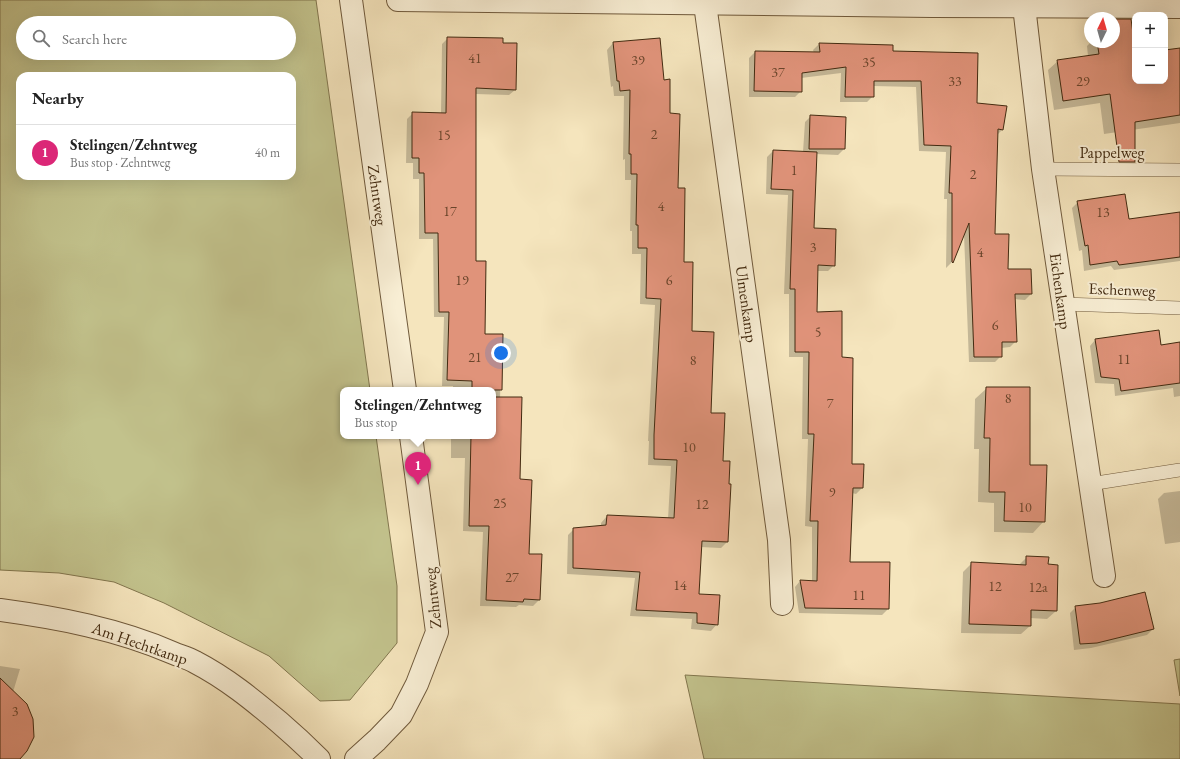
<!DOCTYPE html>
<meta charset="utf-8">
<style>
body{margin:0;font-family:"EB Garamond",serif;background:#f6f6f6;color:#222}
.controls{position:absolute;right:12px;top:12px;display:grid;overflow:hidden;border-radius:8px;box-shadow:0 4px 16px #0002}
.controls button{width:36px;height:36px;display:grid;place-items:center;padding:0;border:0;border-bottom:1px solid #e0e0e0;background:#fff;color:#222;font:20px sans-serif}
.compass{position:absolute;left:1084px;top:12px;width:36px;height:36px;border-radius:50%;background:#fff;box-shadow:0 4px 16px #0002;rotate:5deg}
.you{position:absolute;left:501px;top:353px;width:14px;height:14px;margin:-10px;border:3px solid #fff;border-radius:50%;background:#1a73e8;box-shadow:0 0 0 6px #1a73e833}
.badge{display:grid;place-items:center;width:26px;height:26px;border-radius:50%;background:#db2777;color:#fff;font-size:13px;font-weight:700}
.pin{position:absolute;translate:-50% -33px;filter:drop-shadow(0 1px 2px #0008)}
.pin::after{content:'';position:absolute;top:21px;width:14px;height:12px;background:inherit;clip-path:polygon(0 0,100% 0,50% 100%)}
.popup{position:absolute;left:340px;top:387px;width:156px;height:52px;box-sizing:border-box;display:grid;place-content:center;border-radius:8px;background:#fff;filter:drop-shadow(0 1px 3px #0005);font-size:13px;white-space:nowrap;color:#767676}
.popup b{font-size:15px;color:#222}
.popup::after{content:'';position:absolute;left:50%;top:100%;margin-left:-8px;border:8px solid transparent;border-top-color:#fff}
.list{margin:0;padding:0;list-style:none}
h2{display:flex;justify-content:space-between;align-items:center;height:52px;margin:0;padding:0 16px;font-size:17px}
h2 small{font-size:13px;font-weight:400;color:#767676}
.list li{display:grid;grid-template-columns:26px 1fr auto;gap:12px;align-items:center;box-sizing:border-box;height:56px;padding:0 16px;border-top:1px solid #e0e0e0}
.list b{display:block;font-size:15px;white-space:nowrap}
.list p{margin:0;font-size:13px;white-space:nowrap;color:#767676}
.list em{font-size:13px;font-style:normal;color:#767676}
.icon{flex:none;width:22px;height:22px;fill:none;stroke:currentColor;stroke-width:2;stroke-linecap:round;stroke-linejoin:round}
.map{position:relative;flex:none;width:1180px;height:759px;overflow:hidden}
.search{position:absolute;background:#fff;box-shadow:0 4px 16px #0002;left:16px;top:16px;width:280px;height:44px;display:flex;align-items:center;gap:10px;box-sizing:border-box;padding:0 14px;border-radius:22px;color:#767676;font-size:15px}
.panel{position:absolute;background:#fff;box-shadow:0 4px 16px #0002;left:16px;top:72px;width:280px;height:108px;border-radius:12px}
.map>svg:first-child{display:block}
</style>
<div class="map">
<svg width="1180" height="759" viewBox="0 0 1180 759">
<rect width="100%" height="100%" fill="#f5e5bd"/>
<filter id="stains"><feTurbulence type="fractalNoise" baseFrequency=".005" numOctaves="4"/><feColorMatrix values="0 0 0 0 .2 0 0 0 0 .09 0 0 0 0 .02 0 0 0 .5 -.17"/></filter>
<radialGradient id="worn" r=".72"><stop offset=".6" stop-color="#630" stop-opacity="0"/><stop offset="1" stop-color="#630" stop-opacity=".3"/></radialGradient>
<g fill="#c2c28c" stroke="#82764e" fill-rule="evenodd">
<path d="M 0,0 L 316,0 L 370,390 L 343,390 L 343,436 L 376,436 L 397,586 L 397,643 L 350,700 L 320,701 L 269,656 L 164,603 L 114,582 L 59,573 L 0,570 ZM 23,23 L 289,23 L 289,53 L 23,53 ZM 20,76 L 292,76 L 292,176 L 20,176 Z"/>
<polygon points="1180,659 1180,696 1174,660"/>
<polygon points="685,675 1180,704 1180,759 704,759"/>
</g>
<g fill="#0003">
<polygon points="1114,34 1135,55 1135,81 1165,81 1165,51 1180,49 1180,123 1104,134 1100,103 1054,110 1048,70 1058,61 1088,56 1087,46 1091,42 1114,42"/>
<polygon points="448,38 502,44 515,90 509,95 475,94 475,262 484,335 502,335 500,398 519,480 528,555 539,600 533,606 519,605 516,607 480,606 483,532 463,531 465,458 451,458 451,436 493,436 493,390 453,390 453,386 442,386 444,317 434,317 433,239 419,239 419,179 413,179 413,163 406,163 407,119 413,113 441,114 442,44"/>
<polygon points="613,43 663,81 669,114 677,189 683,263 691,332 722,462 727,542 721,548 700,547 698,595 717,624 711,631 691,629 692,619 630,616 635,578 567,574 568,535 574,529 601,527 601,523 607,516 668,519 671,466 648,465 649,441 648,441 655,305 640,304 641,254 632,254 632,231 630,231 631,180 625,180 625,159 623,160 624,96 614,96 613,86 611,87 607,50"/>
<polygon points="819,44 892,46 892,52 976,104 1005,107 1002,130 997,135 993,235 1007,270 1031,294 1025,300 1014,299 1016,341 1010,347 1001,348 1001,356 995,362 969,362 964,234 952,262 946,268 947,199 944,199 946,152 919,151 916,87 873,86 873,96 867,102 840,102 841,73 801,78 801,91 795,97 749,97 749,58 755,52 814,53 813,50"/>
<polygon points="811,116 844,149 838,155 816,154 813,229 834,265 828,271 816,271 816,313 841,358 851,465 862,488 856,494 852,493 849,563 888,609 882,615 799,613 795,587 800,581 812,581 812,527 805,526 808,439 802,439 803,357 789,357 789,294 784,294 788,195 766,194 767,157 773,151 803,152 805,122"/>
<polygon points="1078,202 1128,220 1180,213 1180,261 1114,270 1111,266 1084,271 1082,250 1079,251 1072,208"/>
<polygon points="1095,340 1160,346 1180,343 1180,396 1174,397 1173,388 1115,396 1114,384 1095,383 1090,346"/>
<polygon points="987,388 1029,466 1044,521 1033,533 994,532 994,503 978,502 979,449 974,449 975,399"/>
<polygon points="1180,491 1180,542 1165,544 1158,499 1164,493"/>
<polygon points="1027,557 1047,565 1056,611 1047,619 1030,618 1030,626 1021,634 961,633 963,572 971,564 1019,565"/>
<polygon points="1076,607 1153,629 1147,635 1091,648 1074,650 1070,613"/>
<polygon points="0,666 20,669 13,692 18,759 0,759"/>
</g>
<g fill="#e0937a" stroke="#432b11">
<polygon points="1114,19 1131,19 1135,48 1135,81 1165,81 1165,50 1180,48 1180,115 1135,122 1135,162 1119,162 1110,94 1063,101 1057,60 1099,54 1097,42 1114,42"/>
<polygon points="447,37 503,38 503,43 517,43 516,90 476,88 476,261 486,261 485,334 503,334 502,390 472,390 472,381 447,380 449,312 439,312 438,233 425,233 424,173 419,173 419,158 412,158 412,112 446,113"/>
<polygon points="660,38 664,80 670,79 670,113 680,114 678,188 685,188 684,262 693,262 692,331 714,332 711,413 725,413 723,461 730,461 729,484 731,484 728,542 702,541 699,594 720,595 718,625 697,623 697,613 636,610 640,572 573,568 573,528 606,525 607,515 674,518 677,460 654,459 654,435 661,299 646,298 647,248 638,248 638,225 636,225 637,174 631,174 631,154 629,154 630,90 620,91 619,81 617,81 613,42"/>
<polygon points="819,43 893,45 893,51 978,53 977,103 1007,106 1003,130 998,129 995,234 1009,234 1008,269 1031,269 1032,294 1015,294 1017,342 1002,342 1002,357 974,357 969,223 953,263 952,262 952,193 949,193 951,146 924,145 921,81 874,81 874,97 845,97 846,67 802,73 802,92 754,91 755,51 820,52"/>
<polygon points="810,115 846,117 845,149 809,149"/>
<polygon points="773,150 817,152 814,228 836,229 835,266 818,265 817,312 842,311 842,357 853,358 852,464 864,464 863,488 853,488 850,562 890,562 889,609 805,608 800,580 817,581 818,521 810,521 814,434 808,434 809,352 795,352 795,289 790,289 793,190 771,189"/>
<polygon points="1125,194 1129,219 1180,212 1180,257 1119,265 1117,261 1090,265 1088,245 1085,246 1077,201"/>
<polygon points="1159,330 1161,345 1180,342 1180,383 1121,391 1119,379 1101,377 1095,339"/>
<polygon points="986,387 1030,387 1030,465 1047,465 1045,522 1004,521 1005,492 989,492 990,438 984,438"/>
<polygon points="493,397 522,397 520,479 532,480 529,554 542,554 540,600 524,599 523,602 486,600 489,526 469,526 471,436 493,436"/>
<polygon points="1026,556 1049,557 1048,564 1058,565 1057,611 1031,610 1031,626 969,624 971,562 1026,565"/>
<polygon points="1145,592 1154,629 1097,643 1080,644 1075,606 1100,603"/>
<polygon points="0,678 27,704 33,719 34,737 27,751 20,759 0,759"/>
</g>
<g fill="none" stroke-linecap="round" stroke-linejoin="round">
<defs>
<g id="service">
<polyline points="1043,169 1180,170"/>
<polyline points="1063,304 1180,308"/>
<polyline points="1090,484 1180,470"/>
</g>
<g id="minor">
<polyline points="351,0 405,390"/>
<polyline points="398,0 932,6 1180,7"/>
<polyline points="705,4 779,540 782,604"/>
<polyline points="1024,6 1043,169 1104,576"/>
<polyline points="356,759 377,740 401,715 417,684 437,632 411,436"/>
</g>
<path id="tertiary" d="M 0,610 C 59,618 118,629 173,653 C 180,656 188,658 195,662 C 226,678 253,700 279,722 C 293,734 306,746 319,759"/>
</defs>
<use href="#service" stroke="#705a3c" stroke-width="14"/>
<use href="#minor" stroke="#705a3c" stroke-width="24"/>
<use href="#tertiary" stroke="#705a3c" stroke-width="24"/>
<use href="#service" stroke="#f8eed4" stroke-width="13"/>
<use href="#minor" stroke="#f8eed4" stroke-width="22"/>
<use href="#tertiary" stroke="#f8eed4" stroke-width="22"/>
</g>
<g text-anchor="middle" stroke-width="4" stroke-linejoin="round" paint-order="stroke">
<g font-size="14" fill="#6a452b">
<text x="475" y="63">41</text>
<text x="638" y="65">39</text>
<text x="869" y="67">35</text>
<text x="778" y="77">37</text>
<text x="955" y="86">33</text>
<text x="1083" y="86">29</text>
<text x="654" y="139">2</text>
<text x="444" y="140">15</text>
<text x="794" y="175">1</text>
<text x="973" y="179">2</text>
<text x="661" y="211">4</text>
<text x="450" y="216">17</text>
<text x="1103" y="217">13</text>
<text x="813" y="252">3</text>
<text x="980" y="257">4</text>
<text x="462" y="285">19</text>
<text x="669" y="285">6</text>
<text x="995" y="330">6</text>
<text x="818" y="337">5</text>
<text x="475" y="362">21</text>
<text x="1124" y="364">11</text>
<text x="693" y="365">8</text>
<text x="1008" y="403">8</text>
<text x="830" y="408">7</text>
<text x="689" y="452">10</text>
<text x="832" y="497">9</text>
<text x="500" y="508">25</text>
<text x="702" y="509">12</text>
<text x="1025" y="512">10</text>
<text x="512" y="582">27</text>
<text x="680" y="590">14</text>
<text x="995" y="591">12</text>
<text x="1038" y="592">12a</text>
<text x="859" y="600">11</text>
<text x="15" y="716">3</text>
</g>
<g font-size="16" fill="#432b11" stroke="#f8eed4">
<text x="1112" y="158">Pappelweg</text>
<text transform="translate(378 195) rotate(82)" y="6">Zehntweg</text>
<text transform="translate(1122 289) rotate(2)" y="6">Eschenweg</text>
<text transform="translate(1061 291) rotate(82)" y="6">Eichenkamp</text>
<text transform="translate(747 304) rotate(82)" y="6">Ulmenkamp</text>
<text transform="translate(432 598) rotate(-96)" y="6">Zehntweg</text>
<text transform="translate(140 643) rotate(19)" y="6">Am Hechtkamp</text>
</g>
</g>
<rect width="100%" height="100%" filter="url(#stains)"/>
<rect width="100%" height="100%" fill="url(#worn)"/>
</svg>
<div class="controls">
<button>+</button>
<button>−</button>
</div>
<svg class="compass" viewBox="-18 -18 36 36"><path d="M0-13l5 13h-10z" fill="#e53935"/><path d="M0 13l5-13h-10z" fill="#767676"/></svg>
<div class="you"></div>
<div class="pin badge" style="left:418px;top:485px">1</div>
<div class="popup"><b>Stelingen/Zehntweg</b>Bus stop</div>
<div class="search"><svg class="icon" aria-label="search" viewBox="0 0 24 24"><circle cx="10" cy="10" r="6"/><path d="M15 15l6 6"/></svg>Search here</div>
<section class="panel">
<h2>Nearby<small></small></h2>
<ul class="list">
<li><span class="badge">1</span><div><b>Stelingen/Zehntweg</b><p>Bus stop · Zehntweg</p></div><em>40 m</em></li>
</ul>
</section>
</div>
